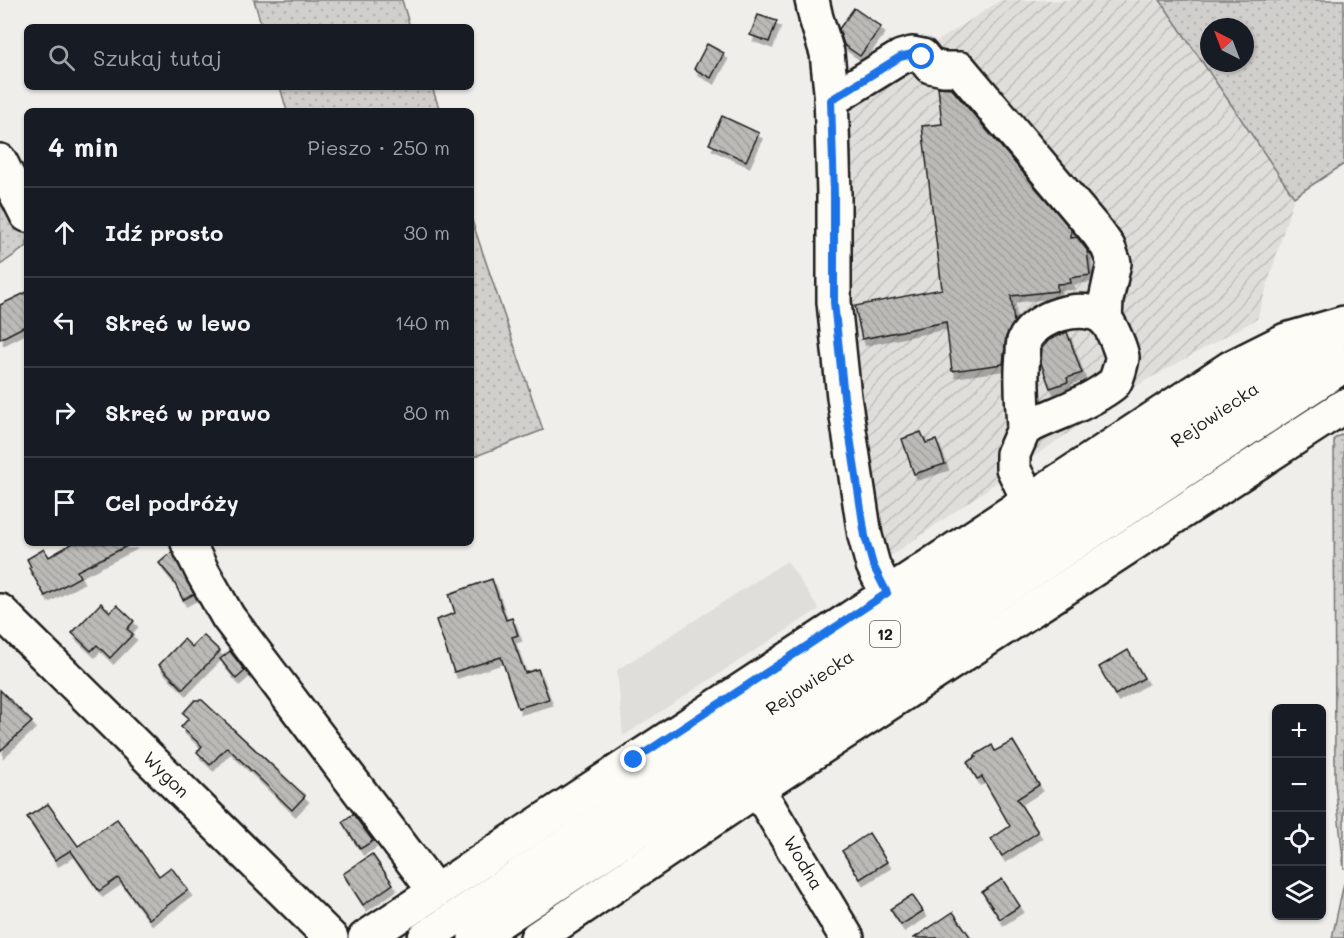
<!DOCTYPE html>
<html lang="pl">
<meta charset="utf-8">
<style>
body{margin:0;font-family:Mali,sans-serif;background:#20242c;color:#f1f3f6}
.controls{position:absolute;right:18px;bottom:18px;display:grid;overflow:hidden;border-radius:9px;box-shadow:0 2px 4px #0004}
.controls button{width:54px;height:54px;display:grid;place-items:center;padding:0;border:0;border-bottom:2px solid #363941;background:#171b24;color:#f1f3f6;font:30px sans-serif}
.compass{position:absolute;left:1200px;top:18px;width:54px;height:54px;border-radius:50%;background:#171b24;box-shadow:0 2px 4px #0004;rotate:318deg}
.stop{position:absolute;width:18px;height:18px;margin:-14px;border:4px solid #1a73e8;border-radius:50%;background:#fff}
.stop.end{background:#1a73e8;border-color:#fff;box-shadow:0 2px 6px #0008}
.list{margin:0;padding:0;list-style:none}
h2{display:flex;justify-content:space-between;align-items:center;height:78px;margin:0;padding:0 24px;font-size:26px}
h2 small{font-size:20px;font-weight:400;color:#9ea1a6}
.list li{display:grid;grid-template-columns:39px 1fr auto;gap:18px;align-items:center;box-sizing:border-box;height:90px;padding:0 24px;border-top:2px solid #363941}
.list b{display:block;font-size:22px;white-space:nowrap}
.list em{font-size:20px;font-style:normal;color:#9ea1a6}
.icon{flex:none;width:33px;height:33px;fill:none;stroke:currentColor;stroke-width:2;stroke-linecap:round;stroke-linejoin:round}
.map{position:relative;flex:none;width:1344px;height:938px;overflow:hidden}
.search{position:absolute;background:#171b24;box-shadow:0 2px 4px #0004;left:24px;top:24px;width:450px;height:66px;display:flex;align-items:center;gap:15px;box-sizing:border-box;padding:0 21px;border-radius:9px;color:#9ea1a6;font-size:22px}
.panel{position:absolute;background:#171b24;box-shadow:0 2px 4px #0004;left:24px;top:108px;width:450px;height:438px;border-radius:9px}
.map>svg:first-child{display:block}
</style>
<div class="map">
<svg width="1344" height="938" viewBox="0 0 1344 938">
<defs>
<pattern id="industrial-furrows" width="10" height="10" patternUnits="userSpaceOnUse" patternTransform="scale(1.5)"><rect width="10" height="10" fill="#e0deda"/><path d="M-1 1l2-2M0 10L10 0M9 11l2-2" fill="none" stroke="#c0beba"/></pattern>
<pattern id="green-dots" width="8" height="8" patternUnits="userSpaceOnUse" patternTransform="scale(1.5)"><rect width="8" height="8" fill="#d0cfcc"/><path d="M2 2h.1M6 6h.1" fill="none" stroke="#b2b1af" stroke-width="1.8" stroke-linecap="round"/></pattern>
<pattern id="building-back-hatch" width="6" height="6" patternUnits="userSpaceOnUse" patternTransform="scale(1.5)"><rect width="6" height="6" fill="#bbbab6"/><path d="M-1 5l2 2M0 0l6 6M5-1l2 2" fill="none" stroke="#a09f9c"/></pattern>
<filter id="shadow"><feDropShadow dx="3.5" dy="6" stdDeviation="0" flood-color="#0004"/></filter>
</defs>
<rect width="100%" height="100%" fill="#f0eeea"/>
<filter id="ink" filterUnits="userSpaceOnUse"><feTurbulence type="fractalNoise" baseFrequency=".0167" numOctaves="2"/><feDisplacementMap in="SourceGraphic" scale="12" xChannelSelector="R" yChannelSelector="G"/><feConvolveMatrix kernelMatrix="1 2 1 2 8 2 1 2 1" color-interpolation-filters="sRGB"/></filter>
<g filter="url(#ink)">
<polygon fill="#e0deda" points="787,561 819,609 623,736 617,670"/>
<polygon fill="url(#industrial-furrows)" points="1001,0 1160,0 1294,197 1257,319 1136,386 882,562 849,396 837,107"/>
<g fill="url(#green-dots)" stroke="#767674" stroke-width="1.5" fill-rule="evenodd">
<polygon points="254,0 402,0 410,27 262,27"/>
<path d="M 1160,0 L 1344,0 L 1344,164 L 1294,197 ZM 1209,27 L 1245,27 L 1245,63 L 1209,63 Z"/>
<polygon points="280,87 432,87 440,111 287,111"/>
<polygon points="0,172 27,226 27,246 0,265"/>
<polygon points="471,218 543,430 471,458"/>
<polygon points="1344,433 1344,869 1335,783 1334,439"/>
<polygon points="1344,883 1344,938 1332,938"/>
</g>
<g fill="url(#building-back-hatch)" stroke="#1c1c1c" stroke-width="1.5" filter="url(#shadow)">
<polygon points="854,8 881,27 860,56 844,45 839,29"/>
<polygon points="758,15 777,21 769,42 750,35"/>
<polygon points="707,44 724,53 711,78 694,69"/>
<polygon points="938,87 951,88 1071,229 1071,238 1077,237 1087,250 1090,275 1070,278 1071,283 1057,284 1057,291 1011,296 1014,322 1006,337 1003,364 952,371 946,322 862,339 855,306 942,289 922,126 942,124"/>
<polygon points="722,116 759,133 746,161 709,144"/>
<polygon points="27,292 27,325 0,339 0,305"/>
<polygon points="1067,332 1082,373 1067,378 1068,382 1050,388 1041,363 1042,348 1049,340"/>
<polygon points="921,432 926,443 936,440 945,464 914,474 902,439"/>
<polygon points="73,543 133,543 77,571 80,577 45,596 29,568 31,567 27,559 44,549 49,557"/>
<polygon points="172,552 194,594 183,600 173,580 159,563"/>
<polygon points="492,579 506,620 512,618 518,635 512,637 525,673 538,669 549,699 518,708 501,657 454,672 436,620 455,613 449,594"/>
<polygon points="101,603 110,612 117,605 134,621 127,629 133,634 110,658 97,645 91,651 72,633"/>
<polygon points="203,635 220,651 183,689 159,665 184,639 192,647"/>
<polygon points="1128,650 1144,678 1115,695 1099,667"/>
<polygon points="230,651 245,671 236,679 220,659"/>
<polygon points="0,690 32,722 0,751"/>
<polygon points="195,700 202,700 305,796 292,810 227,747 210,765 197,752 202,746 181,727 189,718 183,713"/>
<polygon points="1013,741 1039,785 1017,799 1038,832 1002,856 991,839 1010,826 982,777 977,779 967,762 976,757 975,755 992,745 995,751"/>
<polygon points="48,804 78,846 117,819 159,876 171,867 188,890 149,919 118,878 99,891 71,851 71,850 55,860 27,817"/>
<polygon points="353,814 373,841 360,849 342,822"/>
<polygon points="869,833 887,862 860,879 842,851"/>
<polygon points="372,854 393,884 363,905 343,874"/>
<polygon points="1002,879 1020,906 1000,919 982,892"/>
<polygon points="912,895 923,911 901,925 890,909"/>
<polygon points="953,912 971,938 914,938"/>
</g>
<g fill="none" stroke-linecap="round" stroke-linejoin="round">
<defs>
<g id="minor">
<polyline points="812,0 816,18 827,53 831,91 834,195 834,302 844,397 865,536 873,565 887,593"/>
<polyline points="831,100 901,57 912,54 922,56 930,66 944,69 960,69 1098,233 1108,247 1114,263 1106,300 1105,320"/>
<polyline points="0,161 27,215"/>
<path d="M 1024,429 C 1023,404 1020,379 1023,355 C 1023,351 1023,345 1024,341 C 1034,317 1084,301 1105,319 C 1111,325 1121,349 1122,357 C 1122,361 1117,380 1114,383 C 1111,386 1106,389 1103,391 C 1078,408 1050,415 1024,429 L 1013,454 L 1013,468 L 1029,501"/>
<polyline points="188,543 203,573 228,617 435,891"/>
<polyline points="0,611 331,938"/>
<polyline points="756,790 768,806 847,938"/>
<polyline points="365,938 1230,368 1286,340 1344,323"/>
<polyline points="537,938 756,790 1344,406"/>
</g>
<g id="highway">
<polyline points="425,938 1344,329"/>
<polyline points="475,938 1344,365"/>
</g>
</defs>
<use href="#minor" stroke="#1c1c1c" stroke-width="38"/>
<use href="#highway" stroke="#1c1c1c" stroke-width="38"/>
<use href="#minor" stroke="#fdfcf7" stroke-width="33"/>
<use href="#highway" stroke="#fdfcf7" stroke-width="33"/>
</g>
</g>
<g fill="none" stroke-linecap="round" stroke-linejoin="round" filter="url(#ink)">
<polyline stroke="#1a73e8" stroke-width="8" points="634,760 887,593 873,565 865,536 844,397 834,302 834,195 831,100 900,57 912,54 922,57"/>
</g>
<g text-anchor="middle" stroke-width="5" stroke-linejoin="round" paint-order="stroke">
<rect fill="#fdfcf7" stroke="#605f5e" stroke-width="1.5" x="870" y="621" width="30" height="26" rx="4.5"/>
<g font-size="16" font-weight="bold" fill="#1c1c1c">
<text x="885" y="640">12</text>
</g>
<g font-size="18" fill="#1c1c1c" stroke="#fdfcf7">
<text transform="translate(1215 415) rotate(-34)" y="6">Rejowiecka</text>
<text transform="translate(810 683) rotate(-34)" y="6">Rejowiecka</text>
<text transform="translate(166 775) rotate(45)" y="6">Wygon</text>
<text transform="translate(803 863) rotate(59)" y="6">Wodna</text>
</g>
</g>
</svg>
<div class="controls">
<button>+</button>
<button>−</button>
<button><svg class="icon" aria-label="locate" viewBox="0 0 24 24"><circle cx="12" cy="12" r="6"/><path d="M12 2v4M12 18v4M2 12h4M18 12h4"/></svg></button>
<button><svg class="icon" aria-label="layers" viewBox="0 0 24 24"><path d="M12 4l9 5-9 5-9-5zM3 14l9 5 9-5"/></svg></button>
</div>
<svg class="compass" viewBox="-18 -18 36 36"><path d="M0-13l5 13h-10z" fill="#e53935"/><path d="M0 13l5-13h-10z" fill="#9ea1a6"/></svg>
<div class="stop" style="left:922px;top:57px"></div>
<div class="stop end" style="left:634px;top:760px"></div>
<div class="search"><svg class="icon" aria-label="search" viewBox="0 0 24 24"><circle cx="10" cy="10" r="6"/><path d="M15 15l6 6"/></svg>Szukaj tutaj</div>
<section class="panel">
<h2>4 min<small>Pieszo · 250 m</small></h2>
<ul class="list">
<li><svg class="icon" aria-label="ahead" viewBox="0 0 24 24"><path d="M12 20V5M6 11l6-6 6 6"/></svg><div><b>Idź prosto</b></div><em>30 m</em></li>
<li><svg class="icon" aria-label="left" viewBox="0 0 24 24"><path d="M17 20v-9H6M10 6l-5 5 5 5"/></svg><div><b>Skręć w lewo</b></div><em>140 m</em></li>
<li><svg class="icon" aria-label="right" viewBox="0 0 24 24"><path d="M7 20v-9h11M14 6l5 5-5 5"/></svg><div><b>Skręć w prawo</b></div><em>80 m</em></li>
<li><svg class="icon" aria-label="arrive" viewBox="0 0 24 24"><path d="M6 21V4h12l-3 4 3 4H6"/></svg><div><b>Cel podróży</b></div></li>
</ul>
</section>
</div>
